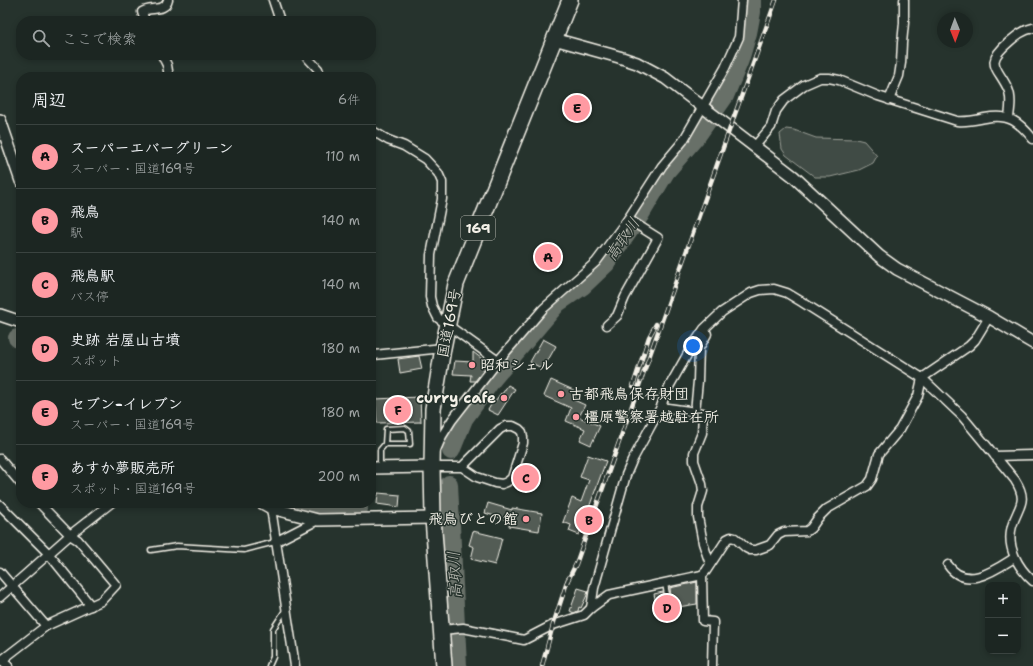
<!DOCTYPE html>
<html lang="ja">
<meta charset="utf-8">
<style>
body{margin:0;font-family:"Shantell Sans","Klee One",sans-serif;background:#252e2a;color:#f1f3f6}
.controls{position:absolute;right:12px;bottom:12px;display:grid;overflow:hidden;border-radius:8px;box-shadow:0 2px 6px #0003}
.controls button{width:36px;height:36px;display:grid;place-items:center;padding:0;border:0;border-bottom:1px solid #3a4340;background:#1c2622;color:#f1f3f6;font:20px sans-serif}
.compass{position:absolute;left:937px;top:12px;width:36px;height:36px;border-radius:50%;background:#1c2622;box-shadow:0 2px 6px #0003;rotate:179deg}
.you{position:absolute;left:693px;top:346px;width:14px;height:14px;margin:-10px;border:3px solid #fff;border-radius:50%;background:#1a73e8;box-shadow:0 0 0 6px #1a73e833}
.badge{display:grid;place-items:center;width:26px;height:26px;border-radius:50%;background:#ff9aa2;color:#111;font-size:13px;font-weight:700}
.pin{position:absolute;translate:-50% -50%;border:2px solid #fff;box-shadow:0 1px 4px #0006}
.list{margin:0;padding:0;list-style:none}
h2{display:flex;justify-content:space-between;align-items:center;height:52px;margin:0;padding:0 16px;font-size:17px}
h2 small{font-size:13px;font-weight:400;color:#a0a5a5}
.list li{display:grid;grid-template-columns:26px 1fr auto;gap:12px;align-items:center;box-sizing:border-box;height:64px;padding:0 16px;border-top:1px solid #3a4340}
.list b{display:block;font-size:15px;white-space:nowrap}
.list p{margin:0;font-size:13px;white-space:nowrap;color:#a0a5a5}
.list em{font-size:13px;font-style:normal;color:#a0a5a5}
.icon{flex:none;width:22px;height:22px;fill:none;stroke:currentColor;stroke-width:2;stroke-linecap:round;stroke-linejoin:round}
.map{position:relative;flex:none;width:1033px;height:666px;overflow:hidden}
.search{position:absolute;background:#1c2622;box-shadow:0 2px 6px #0003;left:16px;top:16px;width:360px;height:44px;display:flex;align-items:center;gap:10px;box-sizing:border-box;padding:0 14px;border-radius:16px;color:#a0a5a5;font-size:15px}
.panel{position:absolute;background:#1c2622;box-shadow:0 2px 6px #0003;left:16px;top:72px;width:360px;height:436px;border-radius:16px}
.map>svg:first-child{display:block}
</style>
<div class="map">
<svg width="1033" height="666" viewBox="0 0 1033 666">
<rect width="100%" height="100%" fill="#26332d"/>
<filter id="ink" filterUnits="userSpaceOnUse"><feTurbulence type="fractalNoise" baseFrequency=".025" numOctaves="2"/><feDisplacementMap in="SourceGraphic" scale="8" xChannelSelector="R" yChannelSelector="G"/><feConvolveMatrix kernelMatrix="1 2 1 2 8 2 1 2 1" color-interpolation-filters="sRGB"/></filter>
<g filter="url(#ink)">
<polygon fill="#414b45" stroke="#9a9e96" points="786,129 794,130 816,138 856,139 864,141 877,156 873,163 859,170 830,177 815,177 786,155 782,149 780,134"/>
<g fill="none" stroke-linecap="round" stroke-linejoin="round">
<g stroke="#676f68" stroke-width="18">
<polyline points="17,338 21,341"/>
<polyline points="451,451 464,419 493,379 558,303 583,286 606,264 641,214 666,172 697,136 725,96 740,60 748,33 752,12 752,0"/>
<polyline points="449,484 458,666"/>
<polyline points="300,503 359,509"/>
</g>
</g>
<g fill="#525c55" stroke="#f4f1e8">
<polygon points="543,339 556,346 543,369 530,362"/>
<polygon points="473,352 486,362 486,367 475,381 470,381 471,375 453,374 455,361 473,362"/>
<polygon points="419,356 422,369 400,373 398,359"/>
<polygon points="551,380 578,392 574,400 585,405 579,417 600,426 591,445 580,440 585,429 566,421 571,408 544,396"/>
<polygon points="508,385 515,389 498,415 488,410 494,400 495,401 501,393 502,394"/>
<polygon points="420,397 421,422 377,423 375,399"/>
<polygon points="588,455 606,461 579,535 569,531 571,525 563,522 572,498 581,502 589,480 580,477"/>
<polygon points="378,493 400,495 399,507 377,504"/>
<polygon points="488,503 512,510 512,508 542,513 539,531 509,526 510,521 485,513"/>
<polygon points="473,531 502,538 495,565 471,559 474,547 469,545"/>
<polygon points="697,582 697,604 678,607 678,605 672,606 670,588"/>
<polygon points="578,588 588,591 587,595 581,608 579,607 578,611 574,613 570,611"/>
<polygon points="663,592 666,608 657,609 654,594"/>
</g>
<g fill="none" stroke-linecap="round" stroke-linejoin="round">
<defs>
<g id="lane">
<polyline points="380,467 380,450 385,444 386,429 405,428 409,431 410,444 385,444"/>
<polyline points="151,550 177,546 244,550 275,542"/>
<polyline points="665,583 669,607"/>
<polyline points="269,666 273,657 273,629 286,609"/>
</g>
<g id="street">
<polyline points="273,0 280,21"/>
<path d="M 145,21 L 142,12 C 150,6 165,13 168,0"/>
<polyline points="162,55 167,65 169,77"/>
<polyline points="305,55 318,69 321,77"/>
<polyline points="889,100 899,76 901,63 902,43 904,23 904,0"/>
<path d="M 1009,117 C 1010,109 1012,98 1008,89 C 998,67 983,64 1009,42 C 1016,36 1023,30 1033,28"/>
<polyline points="371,130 388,140 404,146 425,159 438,173 442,182 442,199 431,255 430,297 432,306 438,318 498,361"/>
<path d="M 755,146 L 771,127 L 776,111 L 784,100 L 804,85 L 820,78 L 829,78 L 839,80 L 878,96 L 957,121 C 968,122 975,120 985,118 C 1009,113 1019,122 1033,139"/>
<polyline points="607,325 617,316 625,297 658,238 628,219"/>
<polyline points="371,354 374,355 443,348"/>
<polyline points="661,407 703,413 702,433 694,453 694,461 702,484 703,491 698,507 698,517 703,543 710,564"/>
<polyline points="695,412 698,381 699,348 707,334 705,330"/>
<polyline points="436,450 442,436 452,420 498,361 543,309 596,262 628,219 662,166 683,141 725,68 739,37 742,0"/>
<polyline points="995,456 1033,455"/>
<polyline points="0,459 21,484"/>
<polyline points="432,465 432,467 462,467 477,477 495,483 502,484 507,482 512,478 523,443 523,437 522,432 519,429 513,426 506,426 500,429 462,467"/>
<polyline points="0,505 48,553 91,606"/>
<polyline points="271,508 295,666"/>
<polyline points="275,542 318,520"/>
<path d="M 948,565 C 966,591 995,570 1014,558"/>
<polyline points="0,572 46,626"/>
<polyline points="702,575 703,621 713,622 712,666"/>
<polyline points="0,597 70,535 111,503"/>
<path d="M 591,608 L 594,588 L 626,475 L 632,461 L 661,407 L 666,392 L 691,348 L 704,329 L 722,312 L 751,293 L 760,290 L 774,289 L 787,293 L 802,302 L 922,378 L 962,416 L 1015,480 C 1029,502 1018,506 1012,526 C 1006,547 1018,568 1033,581"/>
<polyline points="441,630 463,628 524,640 553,625 584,615 591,608 609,595 702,575 706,571 727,539 731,537 735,538 746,548 750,550 756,550 770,545 778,535 784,532 807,531 811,528 818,518 827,509 867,486 872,479 879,454 900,429 918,396 922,378 969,346 975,340 989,317"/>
<polyline points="0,659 8,666"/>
<polyline points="2,660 46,626 101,601 116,585 78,540 70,535 39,503"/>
</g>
<g id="secondary">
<polyline points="554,39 619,57 637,63 665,78 793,176 879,256 897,269 989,317 1033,343"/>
<polyline points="0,120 21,181"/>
<polyline points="0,315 21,322"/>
<polyline points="371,468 432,467"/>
<polyline points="262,503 271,508 318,520 433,518"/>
</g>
<polyline id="highway" points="444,666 433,518 432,467 433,409 443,348 456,284 570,0"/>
</defs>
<use href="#lane" stroke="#f4f1e8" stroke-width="7"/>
<use href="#street" stroke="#f4f1e8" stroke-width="11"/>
<use href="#secondary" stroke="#f4f1e8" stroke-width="14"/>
<use href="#highway" stroke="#f4f1e8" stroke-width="18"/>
<use href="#lane" stroke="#26332d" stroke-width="4"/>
<use href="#street" stroke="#26332d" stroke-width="8"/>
<use href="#secondary" stroke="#26332d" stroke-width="11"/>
<use href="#highway" stroke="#26332d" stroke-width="15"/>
<defs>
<g id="rail">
<polyline points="633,386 649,337 656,324"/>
<polyline points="566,584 576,564 730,128 776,0"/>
<polyline points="542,666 553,625 568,579"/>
</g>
</defs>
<use href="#rail" stroke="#f4f1e8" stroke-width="4.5"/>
<use href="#rail" stroke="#26332d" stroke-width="3" stroke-dasharray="9" stroke-linecap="butt"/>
</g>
</g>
<g fill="#ff9aa2" stroke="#26332d" stroke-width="1.5">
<circle cx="472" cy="365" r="4"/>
<circle cx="561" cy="394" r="4"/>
<circle cx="504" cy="398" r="4"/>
<circle cx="576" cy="417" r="4"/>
<circle cx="526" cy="519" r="4"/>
</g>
<g text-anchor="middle" stroke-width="3" stroke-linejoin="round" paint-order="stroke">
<rect fill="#26332d" stroke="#b6b8b0" stroke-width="1" x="461" y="216" width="34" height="24" rx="3"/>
<g font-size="14" font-weight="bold" fill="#f4f1e8">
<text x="478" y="233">169</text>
</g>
<g font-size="15" fill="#f4f1e8" stroke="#26332d">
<text transform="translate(449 323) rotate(-79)" y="5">国道169号</text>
</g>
<g font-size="15" font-weight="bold" fill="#f4f1e8" stroke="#26332d" text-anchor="start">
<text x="480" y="370">昭和シェル</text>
<text x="569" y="399">古都飛鳥保存財団</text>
<text x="496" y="403" text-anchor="end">curry cafe</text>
<text x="584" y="422">橿原警察署越駐在所</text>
<text x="518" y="524" text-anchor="end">飛鳥びとの館</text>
</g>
<g font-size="16" font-style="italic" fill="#bcbdb5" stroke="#26332d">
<text transform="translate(622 239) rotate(-56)" y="6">高取川</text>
<text transform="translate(454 575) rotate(-93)" y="6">高取川</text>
</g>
</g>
</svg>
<div class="controls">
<button>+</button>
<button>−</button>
</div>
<svg class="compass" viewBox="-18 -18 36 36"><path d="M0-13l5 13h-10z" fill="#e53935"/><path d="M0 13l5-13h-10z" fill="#a0a5a5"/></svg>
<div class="you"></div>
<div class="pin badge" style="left:548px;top:257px">A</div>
<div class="pin badge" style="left:589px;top:520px">B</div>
<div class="pin badge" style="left:526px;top:478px">C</div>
<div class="pin badge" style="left:667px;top:608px">D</div>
<div class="pin badge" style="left:577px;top:108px">E</div>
<div class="pin badge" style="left:398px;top:410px">F</div>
<div class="search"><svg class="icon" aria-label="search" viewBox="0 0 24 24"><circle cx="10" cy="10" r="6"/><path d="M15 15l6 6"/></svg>ここで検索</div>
<section class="panel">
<h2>周辺<small>6件</small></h2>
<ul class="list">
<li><span class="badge">A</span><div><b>スーパーエバーグリーン</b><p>スーパー · 国道169号</p></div><em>110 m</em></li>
<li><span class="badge">B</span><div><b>飛鳥</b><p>駅</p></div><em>140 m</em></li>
<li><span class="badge">C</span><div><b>飛鳥駅</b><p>バス停</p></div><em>140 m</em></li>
<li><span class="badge">D</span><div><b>史跡 岩屋山古墳</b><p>スポット</p></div><em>180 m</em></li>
<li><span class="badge">E</span><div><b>セブン-イレブン</b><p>スーパー · 国道169号</p></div><em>180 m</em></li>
<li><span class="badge">F</span><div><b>あすか夢販売所</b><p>スポット · 国道169号</p></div><em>200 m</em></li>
</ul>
</section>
</div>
